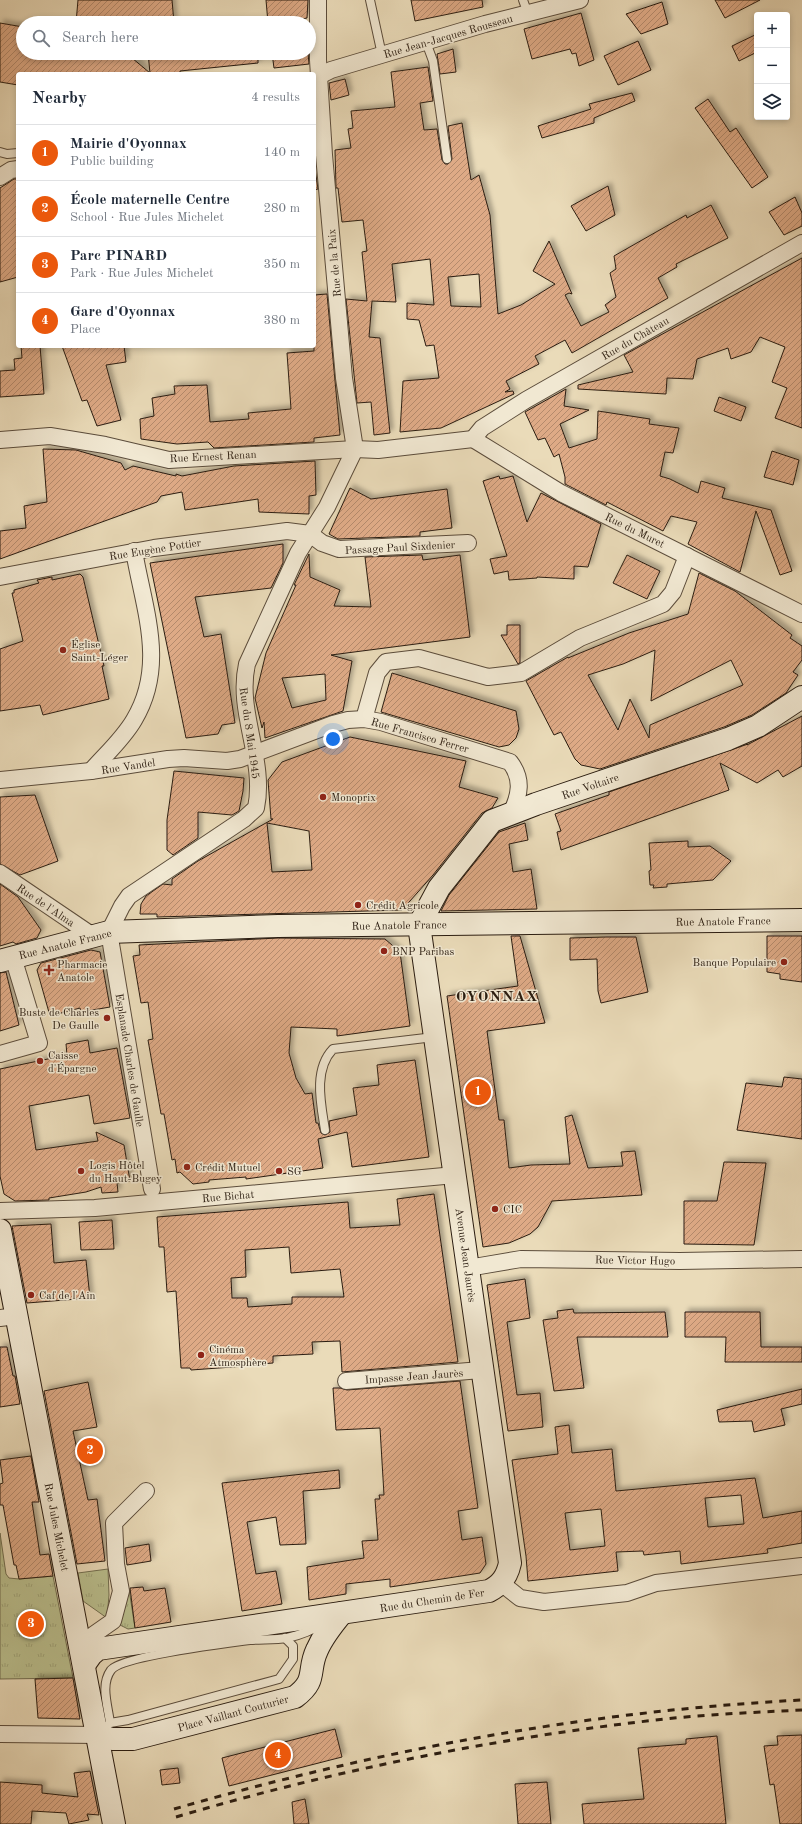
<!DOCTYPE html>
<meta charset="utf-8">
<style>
body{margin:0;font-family:"Old Standard TT",serif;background:#f2f2f3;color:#1f2937}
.controls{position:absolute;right:12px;top:12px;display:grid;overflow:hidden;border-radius:4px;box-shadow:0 2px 6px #0003}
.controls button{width:36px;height:36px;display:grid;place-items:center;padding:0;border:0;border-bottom:1px solid #e0e1e3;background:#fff;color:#1f2937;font:20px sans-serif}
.you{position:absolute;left:333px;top:739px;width:14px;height:14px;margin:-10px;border:3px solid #fff;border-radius:50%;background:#1a73e8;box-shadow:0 0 0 6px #1a73e833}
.badge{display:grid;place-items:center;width:26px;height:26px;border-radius:50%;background:#ea580c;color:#fff;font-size:13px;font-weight:700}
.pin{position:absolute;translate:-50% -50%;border:2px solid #fff;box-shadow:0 1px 4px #0006}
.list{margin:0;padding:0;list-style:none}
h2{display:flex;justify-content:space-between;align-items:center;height:52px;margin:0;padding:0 16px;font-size:17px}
h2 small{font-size:13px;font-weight:400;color:#747a83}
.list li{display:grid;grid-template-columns:26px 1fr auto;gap:12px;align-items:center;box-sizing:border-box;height:56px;padding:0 16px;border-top:1px solid #e0e1e3}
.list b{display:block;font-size:15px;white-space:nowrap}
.list p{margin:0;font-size:13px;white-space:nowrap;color:#747a83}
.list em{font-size:13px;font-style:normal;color:#747a83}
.icon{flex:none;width:22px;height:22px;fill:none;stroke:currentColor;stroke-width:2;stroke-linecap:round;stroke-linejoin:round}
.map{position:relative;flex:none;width:802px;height:1824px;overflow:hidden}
.search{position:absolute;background:#fff;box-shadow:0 2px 6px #0003;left:16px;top:16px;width:300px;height:44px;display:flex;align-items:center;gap:10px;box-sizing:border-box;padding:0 14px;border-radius:22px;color:#747a83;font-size:15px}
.panel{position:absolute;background:#fff;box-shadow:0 2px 6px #0003;left:16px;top:72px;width:300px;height:276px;border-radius:4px}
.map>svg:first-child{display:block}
</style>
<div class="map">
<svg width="802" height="1824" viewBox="0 0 802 1824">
<defs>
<pattern id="grass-tufts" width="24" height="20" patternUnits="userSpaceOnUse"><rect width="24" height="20" fill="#babf8e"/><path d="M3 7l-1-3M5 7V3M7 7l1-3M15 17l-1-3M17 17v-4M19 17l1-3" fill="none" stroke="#a0a479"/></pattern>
<pattern id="building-hatch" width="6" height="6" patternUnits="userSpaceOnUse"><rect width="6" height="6" fill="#deaa86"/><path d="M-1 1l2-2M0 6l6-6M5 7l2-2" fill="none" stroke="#b48a6c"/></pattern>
<filter id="shadow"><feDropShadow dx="3.5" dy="-3.5" stdDeviation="2" flood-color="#0004"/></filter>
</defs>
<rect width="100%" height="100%" fill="#eadbb9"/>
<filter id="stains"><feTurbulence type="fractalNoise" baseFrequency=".005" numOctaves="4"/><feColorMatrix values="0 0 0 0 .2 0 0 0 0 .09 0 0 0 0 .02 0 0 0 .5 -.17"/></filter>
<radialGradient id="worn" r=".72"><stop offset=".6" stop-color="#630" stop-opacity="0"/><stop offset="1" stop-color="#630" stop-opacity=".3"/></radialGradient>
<g fill="url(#grass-tufts)" stroke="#726e50">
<polygon points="0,1533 6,1574 9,1578 19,1579 53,1576 73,1678 0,1679"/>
<polygon points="108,1569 109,1595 107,1618 83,1601 78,1573"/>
<polygon points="129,1589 135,1628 128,1629 118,1624"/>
</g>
<g fill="url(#building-hatch)" stroke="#2b1d11" fill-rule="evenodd" filter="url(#shadow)">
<polygon points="78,0 172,0 174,23 76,23"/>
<polygon points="266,0 308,0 307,18 293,21 293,23 268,23"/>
<polygon points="411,0 482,0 483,7 415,21"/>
<polygon points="715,0 760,0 725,18"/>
<polygon points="662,2 668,24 641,34 626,14"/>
<polygon points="581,13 594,60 579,66 576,53 572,54 570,49 532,59 524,29"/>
<polygon points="0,23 23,27 23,53 126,53 150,73 148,53 258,53 258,63 180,71 180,74 18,74 18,85 0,82"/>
<polygon points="757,34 757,52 739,61 732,46"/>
<polygon points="638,41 651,70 618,85 604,56"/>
<polygon points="453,49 456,72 440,74 437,54"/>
<polygon points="272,53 308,53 309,64 274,68"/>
<path d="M 428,67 L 433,101 L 420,103 L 424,130 L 437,129 L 442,160 L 445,164 L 448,164 L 452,159 L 448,126 L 462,123 L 471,180 L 479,175 L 490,215 L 498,314 L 521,305 L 555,284 L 533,271 L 549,241 L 572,294 L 569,293 L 565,295 L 581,326 L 609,312 L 605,305 L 616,297 L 610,273 L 616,269 L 614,256 L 686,215 L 687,218 L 711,205 L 728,238 L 676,264 L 677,267 L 658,278 L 668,298 L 572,353 L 565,340 L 535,356 L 539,364 L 506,381 L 510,389 L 505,392 L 513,391 L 514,394 L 441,428 L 400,432 L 403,381 L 439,378 L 434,345 L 426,346 L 419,320 L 407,319 L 407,303 L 434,305 L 430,259 L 392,264 L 396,302 L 372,301 L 369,337 L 380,338 L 390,433 L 374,435 L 371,402 L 357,403 L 346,299 L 367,301 L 362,252 L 367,251 L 363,220 L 342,222 L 338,188 L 336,188 L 335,150 L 351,148 L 348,129 L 353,128 L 351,111 L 395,107 L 391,72 ZM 479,274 L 481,307 L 451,306 L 448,277 Z"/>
<polygon points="345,79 349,95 331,100 329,83"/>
<polygon points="632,93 635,101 594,118 594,123 542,138 538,126 591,109 589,104"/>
<polygon points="708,99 730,132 736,128 768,177 752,188 695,108"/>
<polygon points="314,162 318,189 314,190"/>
<polygon points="14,179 18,179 18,277 0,282 0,188"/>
<polygon points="608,186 615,215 586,231 571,206"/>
<polygon points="795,197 802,213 802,226 784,235 769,212"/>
<polygon points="802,258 802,428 775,418 787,388 772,382 785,347 760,337 751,352 731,359 728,348 697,359 693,379 667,378 666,394 578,389 578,385 633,372 624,355"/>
<polygon points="327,294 340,435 314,438 314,442 214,448 208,442 177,444 141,439 140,419 154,416 152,398 175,394 174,386 207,385 210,422 249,419 248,413 291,409 287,353 314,351 314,295"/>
<polygon points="21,346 40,346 44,394 0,397 0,371 15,370 14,359 22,358"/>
<polygon points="62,346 124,346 126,362 106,365 121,420 97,426 87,400 82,401"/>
<polygon points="566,389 564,406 589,410 560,424 569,448 597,439 598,411 650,419 649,424 679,428 673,453 665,452 660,476 670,479 698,493 701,481 725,488 722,498 771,510 792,571 780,575 756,511 740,572 688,544 697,522 671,516 663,531 607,502 606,505 565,484 565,477 559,454 554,457 545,438 538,440 525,412"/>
<polygon points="719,397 746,407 741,421 714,411"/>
<polygon points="43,449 76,450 121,463 125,470 133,466 176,476 176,474 182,476 234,466 315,461 316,495 309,496 309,514 259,512 258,499 185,510 182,492 161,496 157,502 0,559 0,531 26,528 24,506 47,502"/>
<polygon points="772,451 799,460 793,485 764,477"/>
<polygon points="499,476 500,479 513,476 527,522 541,493 601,524 588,567 574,566 574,579 537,577 537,578 509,580 508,571 494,574 490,559 507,556 483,481"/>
<polygon points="350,488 371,499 447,489 452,528 420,532 420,536 338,539 329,534"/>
<polygon points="283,544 283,563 271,588 195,597 204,637 221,634 235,723 222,725 218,734 186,738 150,563"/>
<path d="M 309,554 L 310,577 L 340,590 L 334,606 L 371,607 L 365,557 L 422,555 L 423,560 L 460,555 L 470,637 L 331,655 L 352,661 L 343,711 L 265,738 L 264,722 L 262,728 L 255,698 L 266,653 L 296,585 L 294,585 ZM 325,674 L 326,700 L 292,708 L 282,678 Z"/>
<polygon points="627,555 660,571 647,599 613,583"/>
<path d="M 699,573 L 735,591 L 792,635 L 790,638 L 802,646 L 802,660 L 793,672 L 798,675 L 786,693 L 752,715 L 724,727 L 600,769 L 581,765 L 575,759 L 561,732 L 554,735 L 526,681 L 568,657 L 568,658 L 629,633 L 688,614 ZM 655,650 L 651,701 L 731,660 L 743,685 L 650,725 L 649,738 L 630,699 L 618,730 L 588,675 L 623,664 Z"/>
<polygon points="80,574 83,577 104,666 102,666 109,699 43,715 40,705 0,711 0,649 23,641 12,593 14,593 14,590 39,583 37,580 52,577 52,580"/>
<polygon points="507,625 520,625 520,663 518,664 501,635 507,635"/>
<polygon points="392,673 516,711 519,729 516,738 509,745 499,747 381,712"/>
<polygon points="802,716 802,766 783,777 778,770 757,783 720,763 729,790 561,850 557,832 561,831 555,814 609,795 609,792 748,744 747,745"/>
<path d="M 350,737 L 466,761 L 459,787 L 498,798 L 492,808 L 482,813 L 433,875 L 402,910 L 157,917 L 157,914 L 140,914 L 141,904 L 146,896 L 163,884 L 172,885 L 172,879 L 198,861 L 273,819 L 271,819 L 268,780 L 282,762 ZM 267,823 L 309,831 L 312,870 L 272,872 Z"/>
<polygon points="174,771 244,778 243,791 239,811 232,815 198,812 198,838 173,855 167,850 167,820"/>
<polygon points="35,795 58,861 20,875 0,864 0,797"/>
<polygon points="525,823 528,840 509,844 513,872 531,869 537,909 441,911 449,895 499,832"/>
<polygon points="688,841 688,847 710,846 731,861 713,880 667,884 667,887 653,888 654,885 650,885 649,871 651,870 649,843"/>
<polygon points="0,884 18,897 41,930 37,938 16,944 13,942 0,946"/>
<polygon points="511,936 520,936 545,1023 487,1031 499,1120 504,1120 509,1168 531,1165 570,1164 565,1117 572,1115 588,1168 623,1166 621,1152 635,1151 642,1195 552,1201 538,1227 530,1234 509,1243 483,1247 447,996 518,986"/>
<polygon points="767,936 802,936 802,982 780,979 780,974 767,972"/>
<polygon points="606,937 636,937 648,992 601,1003 598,991 597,959 570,960 570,938"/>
<polygon points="278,938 385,939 400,952 410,1026 337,1036 337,1029 291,1027 289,1053 296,1078 305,1094 312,1093 316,1123 318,1123 321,1133 325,1135 330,1132 329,1121 357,1115 353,1088 379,1085 377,1065 415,1060 429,1157 352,1167 347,1132 318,1139 323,1168 246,1179 246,1177 209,1180 209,1182 193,1184 180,1172 177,1173 175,1159 172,1160 164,1114 161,1114 148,1040 153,1039 148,1002 141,1003 133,956 140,955 139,945"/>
<polygon points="91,950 100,952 110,1007 81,1012 80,1008 50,1016 37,970 41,963"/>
<polygon points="6,972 19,1025 0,1031 0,973"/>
<polygon points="88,1040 90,1053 117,1048 130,1118 94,1124 89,1095 29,1106 36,1150 98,1141 96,1132 124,1145 130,1181 117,1183 118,1192 102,1193 101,1187 86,1192 49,1198 49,1200 15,1201 4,1194 0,1176 0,1069 67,1055 66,1044"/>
<polygon points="784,1077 802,1079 802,1139 737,1130 746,1083 782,1087"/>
<polygon points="724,1162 766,1163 754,1245 684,1244 684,1201 717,1201"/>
<path d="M 434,1194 L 458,1362 L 342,1372 L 340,1341 L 312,1342 L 313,1354 L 273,1356 L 273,1363 L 260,1364 L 260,1365 L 191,1370 L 190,1368 L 181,1368 L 176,1291 L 167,1292 L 164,1247 L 159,1247 L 157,1217 L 348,1202 L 350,1228 L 400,1225 L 397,1199 ZM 289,1247 L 291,1273 L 340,1269 L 344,1297 L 292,1297 L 292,1304 L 248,1307 L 247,1298 L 232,1298 L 231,1278 L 246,1277 L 245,1250 Z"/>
<polygon points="112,1220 114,1249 81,1250 79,1222"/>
<polygon points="51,1224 54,1263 86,1260 90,1298 27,1303 12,1226"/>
<polygon points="525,1279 530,1318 507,1322 517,1395 540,1393 543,1427 508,1431 487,1285"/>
<polygon points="573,1309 574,1313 665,1312 668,1337 577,1337 584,1388 554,1391 543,1320 558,1318 557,1311"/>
<polygon points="685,1312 760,1312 761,1347 802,1347 802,1362 725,1362 726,1337 685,1337"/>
<polygon points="0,1347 7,1347 13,1376 15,1376 20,1404 0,1407"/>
<polygon points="460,1381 478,1508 458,1511 462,1540 482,1537 486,1564 480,1573 410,1584 390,1587 390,1579 346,1584 346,1594 309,1600 307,1567 364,1558 362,1541 378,1540 375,1499 380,1499 379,1495 384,1495 380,1428 336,1430 333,1388 340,1388 347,1390"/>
<polygon points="88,1382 97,1427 73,1431 88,1500 97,1499 105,1561 77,1564 44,1391"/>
<polygon points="802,1389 802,1404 781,1409 785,1425 754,1432 752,1421 719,1422 717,1410"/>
<path d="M 569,1425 L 572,1453 L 612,1449 L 616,1491 L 755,1478 L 763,1518 L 802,1511 L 802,1543 L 767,1549 L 768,1553 L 681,1564 L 680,1551 L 644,1555 L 643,1551 L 616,1552 L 618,1571 L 528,1581 L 526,1556 L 512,1460 L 558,1454 L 555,1427 ZM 741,1495 L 744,1524 L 708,1527 L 705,1498 ZM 601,1509 L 605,1546 L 570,1550 L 565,1513 Z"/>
<polygon points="31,1456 39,1502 32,1502 40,1555 49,1554 53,1576 19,1579 16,1565 14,1565 3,1505 0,1505 0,1484 3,1483 0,1460"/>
<polygon points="339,1470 340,1488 303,1491 306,1544 280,1545 276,1517 247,1522 256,1574 276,1571 282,1604 242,1611 222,1483"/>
<polygon points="149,1544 151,1561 127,1565 125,1548"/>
<polygon points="143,1587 144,1591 165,1588 171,1622 135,1628 130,1588"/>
<polygon points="73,1678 80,1719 38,1718 35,1679"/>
<polygon points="335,1729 342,1757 229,1786 222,1758"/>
<polygon points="802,1735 802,1824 780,1824 774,1784 770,1785 764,1746 778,1745 777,1736"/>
<polygon points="717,1736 726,1824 584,1824 582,1804 644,1799 638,1748 686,1744 686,1739"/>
<polygon points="178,1768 180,1783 162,1785 160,1770"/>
<polygon points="90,1771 99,1815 87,1814 89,1820 69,1824 66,1813 32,1811 31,1824 0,1824 0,1782 42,1785 42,1793 78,1797 74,1773"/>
<polygon points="547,1782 551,1824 518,1824 515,1784"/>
<polygon points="305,1799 309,1824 294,1824 292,1802"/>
</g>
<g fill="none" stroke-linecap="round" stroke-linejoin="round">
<defs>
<g id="lane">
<polyline points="370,0 382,55"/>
<polyline points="523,0 528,14"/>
<polyline points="426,42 433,61 447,159"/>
<polyline points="0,152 7,154 18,153"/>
<path d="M 325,1130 C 321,1104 313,1070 333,1049 L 434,1037"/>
<path d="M 110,1723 C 108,1706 100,1685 111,1670 C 122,1656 228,1643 250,1640 C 262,1639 275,1640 287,1638 C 301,1635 313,1630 326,1622"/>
<polyline points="107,1726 110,1723 128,1720 279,1679 293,1659 293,1646 285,1638"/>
</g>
<g id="street">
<polyline points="318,0 318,60 324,155 344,378 355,449"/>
<polyline points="314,81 319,76 331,70 485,24 580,0"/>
<polyline points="0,177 11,170 18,169"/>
<polyline points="473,439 482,428 526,400 802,243"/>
<polyline points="473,439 561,493 802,614"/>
<polyline points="0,440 50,436 105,445 169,460 355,449 378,450 473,439"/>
<polyline points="0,577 154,548 287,531 310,534 322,543 339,549 468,543"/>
<polyline points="364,719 377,673 386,662 419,658 488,677 521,673 580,638 663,604 673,592 687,556"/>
<path d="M 91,771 C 105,755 123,739 134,720 C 167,665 144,610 134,551"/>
<path d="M 0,780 L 91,771 L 168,759 L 184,758 L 227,761 L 240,759 L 333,724 L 348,720 L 364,719 L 381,722 L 510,762 C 523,779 520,795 511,813"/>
<polyline points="0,873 93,936"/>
<polyline points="0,1054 39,1043 13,957"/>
<path d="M 152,1189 L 109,932 L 122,906 L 129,896 L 244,819 L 256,808 C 266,759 236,712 247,664 L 298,553 L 327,507 L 355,449"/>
<polyline points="0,1211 95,1208 455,1175"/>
<polyline points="468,1268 521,1259 680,1261 802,1259"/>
<polyline points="0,1318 16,1316"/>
<polyline points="346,1381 481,1370"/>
<polyline points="501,1583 520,1598 544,1602 627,1593 656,1583 802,1566"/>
<polyline points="98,1649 93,1635 113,1621 121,1591 116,1564 114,1523 146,1491"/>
<polyline points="0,1734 98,1735"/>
</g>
<g id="secondary">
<polyline points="419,925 439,888 492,821 536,804 728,739 758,726 802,697"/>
<polyline points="0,961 109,932 278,926 802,920"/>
<polyline points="0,1230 114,1824"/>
<path d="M 84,1665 L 91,1655 L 98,1649 L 489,1591 C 501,1585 507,1577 510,1563 L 419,925"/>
<path d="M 98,1735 L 112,1739 L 133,1739 L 295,1697 C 318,1680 307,1671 317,1650 C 323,1636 332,1625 342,1613"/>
</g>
</defs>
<use href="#lane" stroke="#5b4c3b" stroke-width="10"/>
<use href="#street" stroke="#5b4c3b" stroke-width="18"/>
<use href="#secondary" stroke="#2b1d11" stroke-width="24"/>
<use href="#lane" stroke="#f1e8d2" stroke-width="8"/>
<use href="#street" stroke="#f1e8d2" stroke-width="16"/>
<use href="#secondary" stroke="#f1e8d2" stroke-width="22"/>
<g stroke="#2b1d11" stroke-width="3" stroke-dasharray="7 7" stroke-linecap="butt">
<path d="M 174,1809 C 379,1750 588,1711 802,1700"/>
<path d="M 176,1817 C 338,1769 506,1736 674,1718 C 717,1714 760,1712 802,1710"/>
</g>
</g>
<g fill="#8f2418" stroke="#f1e8d2" stroke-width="1.5">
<circle cx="63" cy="650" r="4"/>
<circle cx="323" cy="797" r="4"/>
<circle cx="358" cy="905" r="4"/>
<circle cx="384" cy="951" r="4"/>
<circle cx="784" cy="962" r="4"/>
<path d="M47 964h4v4h4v4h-4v4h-4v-4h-4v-4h4z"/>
<circle cx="107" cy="1018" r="4"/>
<circle cx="40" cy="1061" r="4"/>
<circle cx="187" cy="1167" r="4"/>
<circle cx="81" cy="1171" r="4"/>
<circle cx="279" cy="1171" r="4"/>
<circle cx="495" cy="1209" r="4"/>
<circle cx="31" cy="1295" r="4"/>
<circle cx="201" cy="1355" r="4"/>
</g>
<g text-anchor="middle" stroke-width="3" stroke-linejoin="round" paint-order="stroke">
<g font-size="11" fill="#2b1d11" stroke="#f1e8d2">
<text transform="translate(448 36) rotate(-16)" y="4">Rue Jean-Jacques Rousseau</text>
<text transform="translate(334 263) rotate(-95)" y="4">Rue de la Paix</text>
<text transform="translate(635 338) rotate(-30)" y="4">Rue du Château</text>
<text transform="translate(213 456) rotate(-3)" y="4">Rue Ernest Renan</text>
<text transform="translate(635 530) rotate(26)" y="4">Rue du Muret</text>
<text transform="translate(400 547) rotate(-3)" y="4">Passage Paul Sixdenier</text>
<text transform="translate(155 549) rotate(-9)" y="4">Rue Eugène Pottier</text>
<text transform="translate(250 733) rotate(82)" y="4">Rue du 8 Mai 1945</text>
<text transform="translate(420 735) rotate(16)" y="4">Rue Francisco Ferrer</text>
<text transform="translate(128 766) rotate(-9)" y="4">Rue Vandel</text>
<text transform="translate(590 786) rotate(-19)" y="4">Rue Voltaire</text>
<text transform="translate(46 905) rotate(34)" y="4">Rue de l'Alma</text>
<text transform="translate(723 921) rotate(-1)" y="4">Rue Anatole France</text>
<text transform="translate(399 925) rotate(-1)" y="4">Rue Anatole France</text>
<text transform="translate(65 944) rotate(-14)" y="4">Rue Anatole France</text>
<text transform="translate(130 1060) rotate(81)" y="4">Esplanade Charles de Gaulle</text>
<text transform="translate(228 1196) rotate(-5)" y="4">Rue Bichat</text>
<text transform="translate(466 1255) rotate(82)" y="4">Avenue Jean Jaurès</text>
<text transform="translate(635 1260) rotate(1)" y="4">Rue Victor Hugo</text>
<text transform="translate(414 1376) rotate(-4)" y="4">Impasse Jean Jaurès</text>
<text transform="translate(57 1527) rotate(79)" y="4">Rue Jules Michelet</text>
<text transform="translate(432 1600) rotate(-9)" y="4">Rue du Chemin de Fer</text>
<text transform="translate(233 1713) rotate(-15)" y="4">Place Vaillant Couturier</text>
</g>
<g font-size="11" fill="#2b1d11" stroke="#f1e8d2" text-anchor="start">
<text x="71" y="648">Église<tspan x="71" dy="13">Saint-Léger</tspan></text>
<text x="331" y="801">Monoprix</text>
<text x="366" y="909">Crédit Agricole</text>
<text x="392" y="955">BNP Paribas</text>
<text x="776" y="966" text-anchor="end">Banque Populaire</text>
<text x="57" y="968">Pharmacie<tspan x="57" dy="13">Anatole</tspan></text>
<text x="99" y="1016" text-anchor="end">Buste de Charles<tspan x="99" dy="13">De Gaulle</tspan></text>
<text x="48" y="1059">Caisse<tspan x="48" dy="13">d'Épargne</tspan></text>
<text x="89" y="1169">Logis Hôtel<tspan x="89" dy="13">du Haut-Bugey</tspan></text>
<text x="195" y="1171">Crédit Mutuel</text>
<text x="287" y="1175">SG</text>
<text x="503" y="1213">CIC</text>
<text x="39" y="1299">Caf de l'Ain</text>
<text x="209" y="1353">Cinéma<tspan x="209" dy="13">Atmosphère</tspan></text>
</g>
<g font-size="15" font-weight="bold" letter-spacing="1" fill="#2b1d11" stroke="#f1e8d2">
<text x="497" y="1001">OYONNAX</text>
</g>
</g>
<rect width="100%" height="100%" filter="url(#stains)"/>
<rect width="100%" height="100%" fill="url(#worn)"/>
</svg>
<div class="controls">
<button>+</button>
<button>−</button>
<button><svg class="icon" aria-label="layers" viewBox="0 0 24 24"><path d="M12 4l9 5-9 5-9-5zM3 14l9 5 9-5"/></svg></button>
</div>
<div class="you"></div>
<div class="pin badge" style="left:478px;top:1092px">1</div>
<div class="pin badge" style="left:90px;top:1451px">2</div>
<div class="pin badge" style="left:31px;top:1624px">3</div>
<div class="pin badge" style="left:278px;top:1755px">4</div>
<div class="search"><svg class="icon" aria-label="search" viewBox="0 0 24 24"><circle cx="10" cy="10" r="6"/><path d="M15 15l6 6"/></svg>Search here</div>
<section class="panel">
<h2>Nearby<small>4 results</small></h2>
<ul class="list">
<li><span class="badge">1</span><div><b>Mairie d'Oyonnax</b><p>Public building</p></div><em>140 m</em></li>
<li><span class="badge">2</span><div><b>École maternelle Centre</b><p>School · Rue Jules Michelet</p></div><em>280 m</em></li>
<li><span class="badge">3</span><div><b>Parc PINARD</b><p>Park · Rue Jules Michelet</p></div><em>350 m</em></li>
<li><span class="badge">4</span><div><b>Gare d'Oyonnax</b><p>Place</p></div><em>380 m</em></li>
</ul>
</section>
</div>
